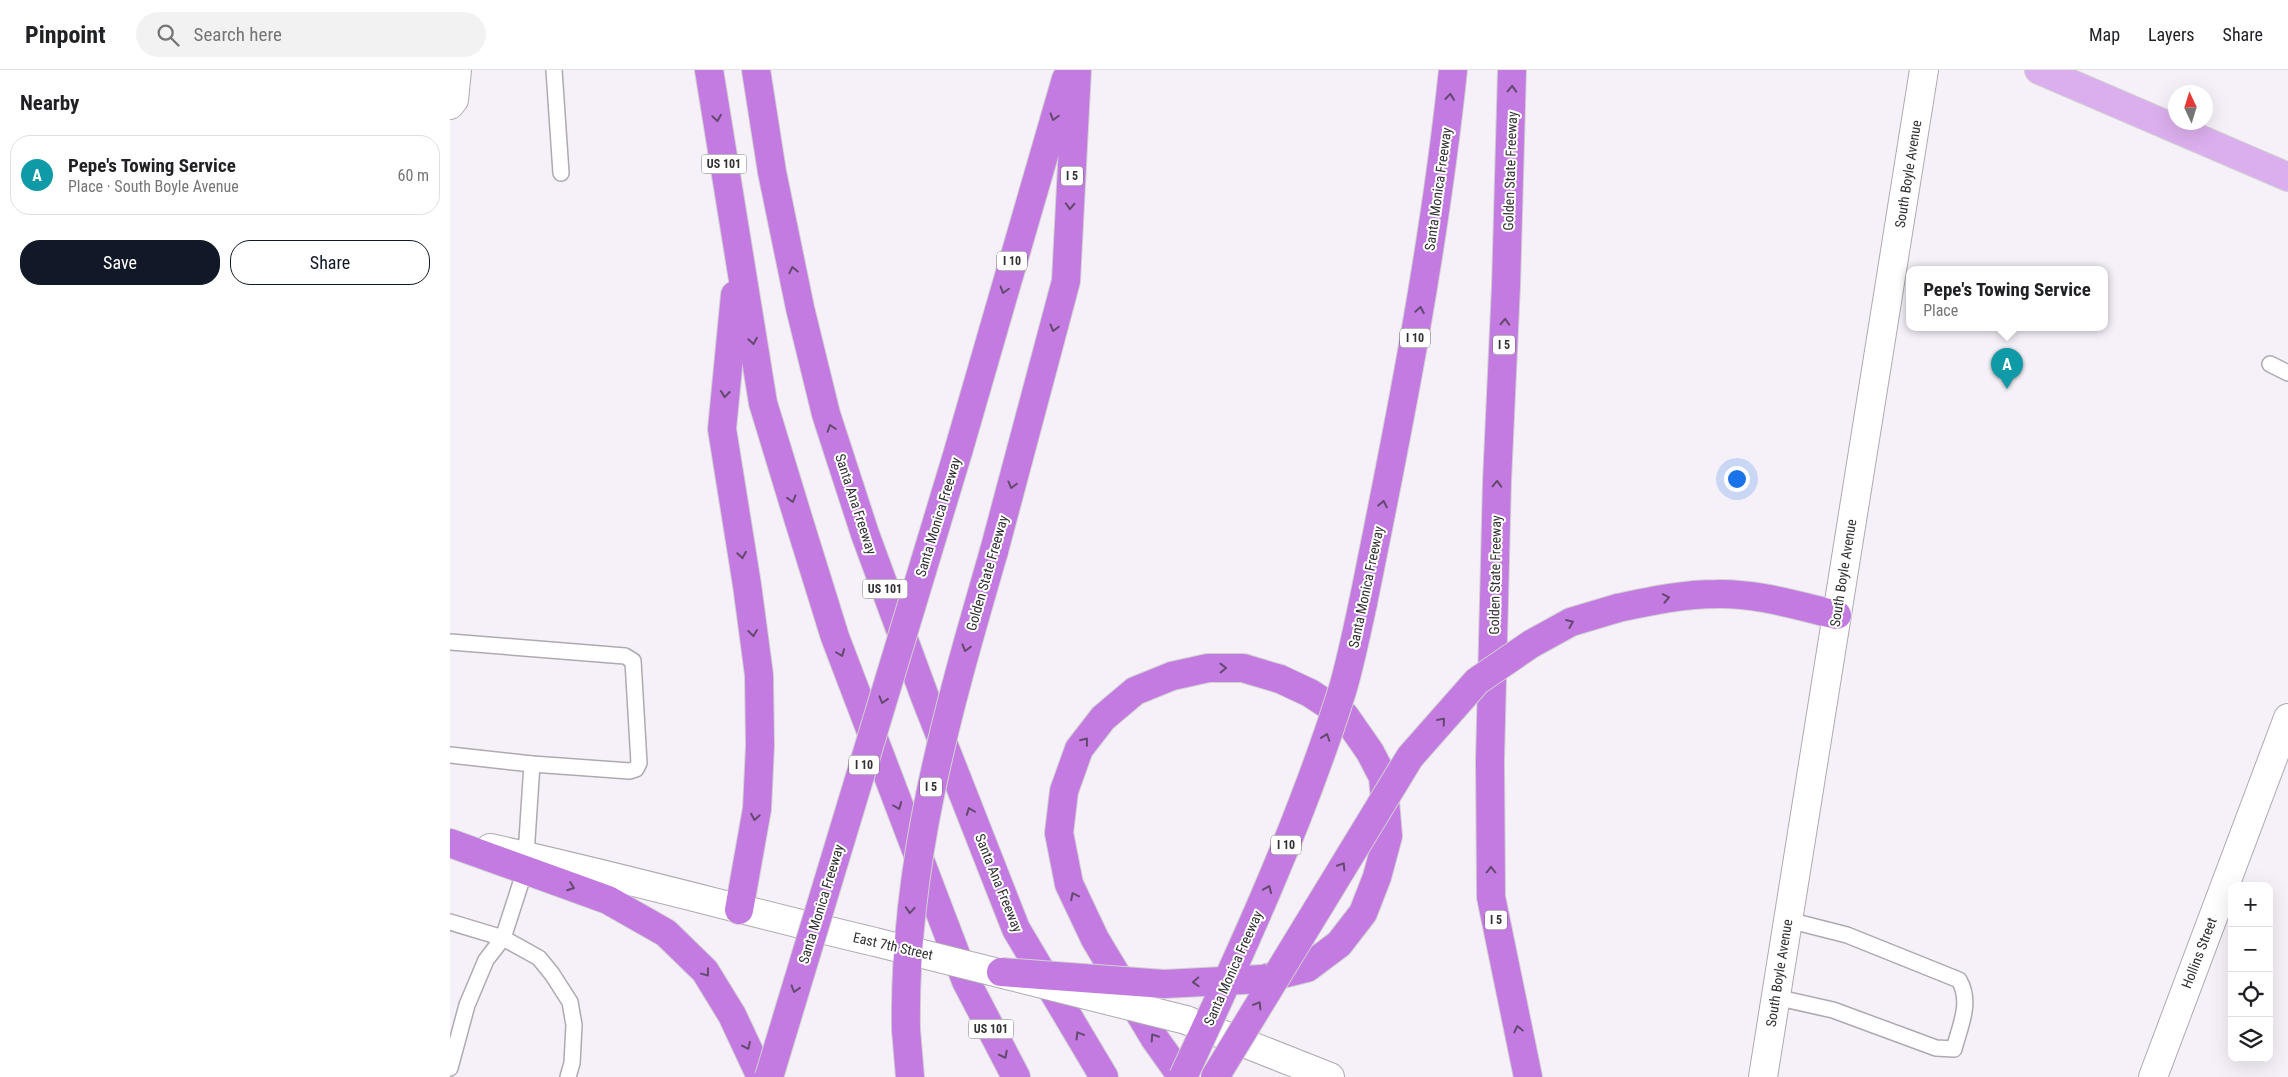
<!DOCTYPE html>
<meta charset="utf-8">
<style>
body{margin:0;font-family:"Roboto Condensed",sans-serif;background:#f2f2f2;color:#202124}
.controls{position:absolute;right:15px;bottom:15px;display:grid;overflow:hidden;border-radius:10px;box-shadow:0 5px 20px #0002}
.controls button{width:45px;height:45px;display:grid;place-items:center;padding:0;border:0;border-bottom:1px solid #e0e0e0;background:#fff;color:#202124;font:25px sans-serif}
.compass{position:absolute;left:1718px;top:15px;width:45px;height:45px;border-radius:50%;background:#fff;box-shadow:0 5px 20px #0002;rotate:356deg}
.you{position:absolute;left:1286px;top:408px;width:18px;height:18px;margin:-12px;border:4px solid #fff;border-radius:50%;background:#1a73e8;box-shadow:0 0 0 8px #1a73e833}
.badge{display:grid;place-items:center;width:32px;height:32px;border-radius:50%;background:#111827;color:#fff;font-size:16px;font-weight:700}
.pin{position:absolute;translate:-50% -41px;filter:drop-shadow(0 1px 2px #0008)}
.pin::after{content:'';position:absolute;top:26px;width:18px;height:15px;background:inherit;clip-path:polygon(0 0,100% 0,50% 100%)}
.popup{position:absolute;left:1456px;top:196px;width:202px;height:65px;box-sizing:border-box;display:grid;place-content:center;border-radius:10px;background:#fff;filter:drop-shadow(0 1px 4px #0005);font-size:16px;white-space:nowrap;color:#757577}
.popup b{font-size:19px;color:#202124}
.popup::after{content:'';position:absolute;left:50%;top:100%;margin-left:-10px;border:10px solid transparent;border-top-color:#fff}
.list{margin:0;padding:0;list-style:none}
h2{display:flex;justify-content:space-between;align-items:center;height:65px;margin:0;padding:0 20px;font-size:21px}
h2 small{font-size:16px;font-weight:400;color:#757577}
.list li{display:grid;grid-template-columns:32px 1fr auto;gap:15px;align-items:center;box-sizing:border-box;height:80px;margin:0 10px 10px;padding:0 10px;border:1px solid #e0e0e0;border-radius:20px}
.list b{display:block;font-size:19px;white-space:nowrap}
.list p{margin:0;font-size:16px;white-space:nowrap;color:#757577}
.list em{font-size:16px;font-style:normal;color:#757577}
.actions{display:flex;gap:10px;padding:15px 20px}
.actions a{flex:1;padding:11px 0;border:1px solid #111827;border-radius:20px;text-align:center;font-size:18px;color:#111827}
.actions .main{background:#111827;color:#fff}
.icon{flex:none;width:28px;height:28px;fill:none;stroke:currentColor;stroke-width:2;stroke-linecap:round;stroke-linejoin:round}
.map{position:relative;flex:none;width:1838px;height:1007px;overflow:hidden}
header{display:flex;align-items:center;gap:30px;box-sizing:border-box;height:70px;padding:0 25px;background:#fff;border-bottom:1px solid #e0e0e0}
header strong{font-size:24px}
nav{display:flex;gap:28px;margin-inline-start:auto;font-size:18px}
.search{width:350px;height:45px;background:#f2f2f2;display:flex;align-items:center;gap:12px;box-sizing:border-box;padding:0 18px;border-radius:28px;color:#757577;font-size:19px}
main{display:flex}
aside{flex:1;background:#fff}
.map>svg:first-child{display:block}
</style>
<header>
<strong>Pinpoint</strong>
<div class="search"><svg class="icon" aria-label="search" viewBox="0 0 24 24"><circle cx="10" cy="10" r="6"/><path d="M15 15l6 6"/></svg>Search here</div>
<nav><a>Map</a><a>Layers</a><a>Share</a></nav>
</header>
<main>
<aside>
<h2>Nearby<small></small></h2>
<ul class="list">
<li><span class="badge" style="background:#0f9aa8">A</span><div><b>Pepe's Towing Service</b><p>Place · South Boyle Avenue</p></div><em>60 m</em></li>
</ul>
<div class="actions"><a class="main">Save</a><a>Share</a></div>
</aside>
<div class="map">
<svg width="1838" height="1007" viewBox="0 0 1838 1007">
<rect width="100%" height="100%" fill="#f6f1f9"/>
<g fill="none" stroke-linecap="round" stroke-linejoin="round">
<defs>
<g id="lane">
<polyline points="104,0 111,103"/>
<polyline points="1820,294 1838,303"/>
<polyline points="0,572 175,586 183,591 189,693 186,699 180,701 82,694 0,685"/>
<polyline points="0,852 53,868 89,888 102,904 120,932 124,955 122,993 118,1007"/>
<path d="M 1325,927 L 1383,940 L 1486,978 L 1504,979 C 1510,956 1522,932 1509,910 L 1397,865 L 1338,850"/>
<polyline points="0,998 17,935 36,890 53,868 75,800 82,694"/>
</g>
<g id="street">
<polyline points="0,35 4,30 7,0"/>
<polyline points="1703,1007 1838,648"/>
</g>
<g id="secondary">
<path d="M 40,778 C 169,806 297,842 425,872"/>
<polyline points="736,950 880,1007"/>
<polyline points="1313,1007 1474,0"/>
</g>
<polyline id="primary" points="1589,0 1838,107"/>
<g id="highway">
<polyline points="259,0 313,333 348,448 385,567 516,911 566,1007"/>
<polyline points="306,0 322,102 350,238 376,344 415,464 475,627 566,859 654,1007"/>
<polyline points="1062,0 1056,216 1047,411 1040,690 1041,827 1078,1007"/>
<polyline points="285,225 272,359 297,515 309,605 310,676 307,739 289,840"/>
<polyline points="508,382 616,9"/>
<polyline points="544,481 616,211 627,0"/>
<path d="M 913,533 C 949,356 984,180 1003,0"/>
<path d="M 1168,538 C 1201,531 1233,524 1267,524 C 1307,523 1348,536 1387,545"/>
<polyline points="0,773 158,830 216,863 255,901 282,945 311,1007"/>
<polyline points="456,960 460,1007"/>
<polyline points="732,1007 705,969 645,869 619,814 609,763 614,721 629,679 653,648 685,621 722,606 758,598 793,598 830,609 860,623 895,646 920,682 933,707 938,766 927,807 913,843 889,874 857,898 812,909"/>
</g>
</defs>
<use href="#lane" stroke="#afa9b1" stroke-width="18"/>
<use href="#street" stroke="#afa9b1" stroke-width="30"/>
<use href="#secondary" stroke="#afa9b1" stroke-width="30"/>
<use href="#primary" stroke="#d2d1d2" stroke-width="30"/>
<use href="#highway" stroke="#d2d1d2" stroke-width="30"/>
<use href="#lane" stroke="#fff" stroke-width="15"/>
<use href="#street" stroke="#fff" stroke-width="28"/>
<use href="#secondary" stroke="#fff" stroke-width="28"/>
<use href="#primary" stroke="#dbafed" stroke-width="28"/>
<use href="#highway" stroke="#c37ae1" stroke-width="28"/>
<defs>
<polyline id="secondary-bridge" points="425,872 736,950"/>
<g id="highway-bridge">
<polyline points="551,902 714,914 812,909"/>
<path d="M 456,960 C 453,792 498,640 544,481"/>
<polyline points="319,1007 508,382"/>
<path d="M 733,1007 C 792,880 851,752 893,618 C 901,590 907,561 913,533"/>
<polyline points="765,1007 960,687 1027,611 1081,574 1121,552 1168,538"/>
</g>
</defs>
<use href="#secondary-bridge" stroke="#afa9b1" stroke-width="30" stroke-linecap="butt"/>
<use href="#highway-bridge" stroke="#d2d1d2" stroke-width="30" stroke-linecap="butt"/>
<use href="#secondary-bridge" stroke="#fff" stroke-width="28"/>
<use href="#highway-bridge" stroke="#c37ae1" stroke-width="28"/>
</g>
<defs><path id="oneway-chevron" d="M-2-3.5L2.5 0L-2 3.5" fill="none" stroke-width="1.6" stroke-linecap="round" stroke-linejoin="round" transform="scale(1.25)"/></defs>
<g stroke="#64496f">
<use href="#oneway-chevron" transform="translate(1062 19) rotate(-88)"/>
<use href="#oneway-chevron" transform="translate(1000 27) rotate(-84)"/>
<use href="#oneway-chevron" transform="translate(604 47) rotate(106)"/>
<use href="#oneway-chevron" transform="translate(267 48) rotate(81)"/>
<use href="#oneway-chevron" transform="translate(620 136) rotate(93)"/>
<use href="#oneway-chevron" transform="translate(343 200) rotate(-102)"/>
<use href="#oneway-chevron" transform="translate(554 220) rotate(106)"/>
<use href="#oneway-chevron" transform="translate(970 240) rotate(-80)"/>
<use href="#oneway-chevron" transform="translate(1055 252) rotate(-87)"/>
<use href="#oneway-chevron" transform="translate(604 258) rotate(105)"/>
<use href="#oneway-chevron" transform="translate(303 271) rotate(81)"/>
<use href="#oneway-chevron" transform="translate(275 324) rotate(96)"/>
<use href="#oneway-chevron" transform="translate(381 358) rotate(-108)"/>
<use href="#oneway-chevron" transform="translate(1047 414) rotate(-88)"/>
<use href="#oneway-chevron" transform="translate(562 415) rotate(105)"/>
<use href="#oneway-chevron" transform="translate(342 429) rotate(73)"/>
<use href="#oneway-chevron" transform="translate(933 434) rotate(-79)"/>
<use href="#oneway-chevron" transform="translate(292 485) rotate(81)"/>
<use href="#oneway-chevron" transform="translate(1216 528) rotate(-11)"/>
<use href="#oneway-chevron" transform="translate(1120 553) rotate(-23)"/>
<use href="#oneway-chevron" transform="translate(303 563) rotate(83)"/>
<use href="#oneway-chevron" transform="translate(516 578) rotate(106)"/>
<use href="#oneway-chevron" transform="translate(391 583) rotate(69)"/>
<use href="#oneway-chevron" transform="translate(773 598) rotate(-1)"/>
<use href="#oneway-chevron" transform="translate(433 630) rotate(107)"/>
<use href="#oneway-chevron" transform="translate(992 651) rotate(-49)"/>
<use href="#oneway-chevron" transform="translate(876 667) rotate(-71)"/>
<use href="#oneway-chevron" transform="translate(635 671) rotate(-52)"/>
<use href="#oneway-chevron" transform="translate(448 736) rotate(69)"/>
<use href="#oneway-chevron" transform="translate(520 741) rotate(-111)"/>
<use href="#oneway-chevron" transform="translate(305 747) rotate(100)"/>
<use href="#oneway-chevron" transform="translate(892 796) rotate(-58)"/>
<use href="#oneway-chevron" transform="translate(1041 800) rotate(-90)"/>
<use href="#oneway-chevron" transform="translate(121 817) rotate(20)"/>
<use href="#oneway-chevron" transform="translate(818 819) rotate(-67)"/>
<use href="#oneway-chevron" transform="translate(624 826) rotate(-116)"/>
<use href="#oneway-chevron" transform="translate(460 840) rotate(94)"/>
<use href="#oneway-chevron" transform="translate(256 903) rotate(53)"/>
<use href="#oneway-chevron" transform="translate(746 912) rotate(177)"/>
<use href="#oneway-chevron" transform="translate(345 919) rotate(107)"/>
<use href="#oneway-chevron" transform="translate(808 935) rotate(-59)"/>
<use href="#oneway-chevron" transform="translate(1068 959) rotate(-102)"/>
<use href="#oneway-chevron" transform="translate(629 965) rotate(-121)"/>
<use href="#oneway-chevron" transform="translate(704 967) rotate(-123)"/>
<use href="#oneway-chevron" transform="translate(297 976) rotate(65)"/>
<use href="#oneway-chevron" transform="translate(554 985) rotate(63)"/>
</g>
<g text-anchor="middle" stroke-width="4" stroke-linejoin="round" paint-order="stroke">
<g fill="#fff" stroke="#6f6d70" stroke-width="1">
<rect x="251.5" y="84.5" width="45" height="19" rx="4"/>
<rect x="611" y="96.5" width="22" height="19" rx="4"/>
<rect x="547" y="181.5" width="30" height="19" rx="4"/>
<rect x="950" y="258.5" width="30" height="19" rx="4"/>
<rect x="1043" y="265.5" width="22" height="19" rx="4"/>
<rect x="412.5" y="509.5" width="45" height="19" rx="4"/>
<rect x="399" y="685.5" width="30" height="19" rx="4"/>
<rect x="470" y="707.5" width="22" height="19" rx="4"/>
<rect x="821" y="765.5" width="30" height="19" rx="4"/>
<rect x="1035" y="840.5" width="22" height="19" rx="4"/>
<rect x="518.5" y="949.5" width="45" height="19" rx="4"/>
</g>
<g font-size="12" font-weight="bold" fill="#312f32">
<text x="274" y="98">US 101</text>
<text x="622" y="110">I 5</text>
<text x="562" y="195">I 10</text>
<text x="965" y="272">I 10</text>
<text x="1054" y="279">I 5</text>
<text x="435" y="523">US 101</text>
<text x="414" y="699">I 10</text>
<text x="481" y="721">I 5</text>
<text x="836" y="779">I 10</text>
<text x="1046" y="854">I 5</text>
<text x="541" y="963">US 101</text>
</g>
<g font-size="14" fill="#312f32" stroke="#fff">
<text transform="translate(1060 101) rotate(-88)" y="5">Golden State Freeway</text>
<text transform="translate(1458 104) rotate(-81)" y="5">South Boyle Avenue</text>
<text transform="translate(988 119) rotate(-82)" y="5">Santa Monica Freeway</text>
<text transform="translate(406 434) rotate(72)" y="5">Santa Ana Freeway</text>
<text transform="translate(488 447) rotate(-73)" y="5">Santa Monica Freeway</text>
<text transform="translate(537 503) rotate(-74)" y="5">Golden State Freeway</text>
<text transform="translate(1393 503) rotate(-81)" y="5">South Boyle Avenue</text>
<text transform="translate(1045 505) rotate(-89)" y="5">Golden State Freeway</text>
<text transform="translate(916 517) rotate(-78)" y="5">Santa Monica Freeway</text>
<text transform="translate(549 813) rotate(68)" y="5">Santa Ana Freeway</text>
<text transform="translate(371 834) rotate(-73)" y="5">Santa Monica Freeway</text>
<text transform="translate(443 876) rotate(13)" y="5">East 7th Street</text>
<text transform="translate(1749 883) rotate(-69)" y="5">Hollins Street</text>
<text transform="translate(783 898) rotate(-66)" y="5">Santa Monica Freeway</text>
<text transform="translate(1329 903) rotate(-81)" y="5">South Boyle Avenue</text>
</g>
</g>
</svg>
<div class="controls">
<button>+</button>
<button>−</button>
<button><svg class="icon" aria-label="locate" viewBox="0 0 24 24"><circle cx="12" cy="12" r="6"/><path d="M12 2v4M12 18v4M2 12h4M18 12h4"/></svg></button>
<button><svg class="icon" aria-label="layers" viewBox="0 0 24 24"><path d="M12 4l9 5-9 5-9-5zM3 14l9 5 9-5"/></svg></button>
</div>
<svg class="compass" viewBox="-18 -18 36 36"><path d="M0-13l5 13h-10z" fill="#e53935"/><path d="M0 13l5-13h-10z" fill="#757577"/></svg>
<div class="you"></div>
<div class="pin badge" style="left:1557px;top:319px;background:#0f9aa8">A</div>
<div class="popup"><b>Pepe's Towing Service</b>Place</div>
</div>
</main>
